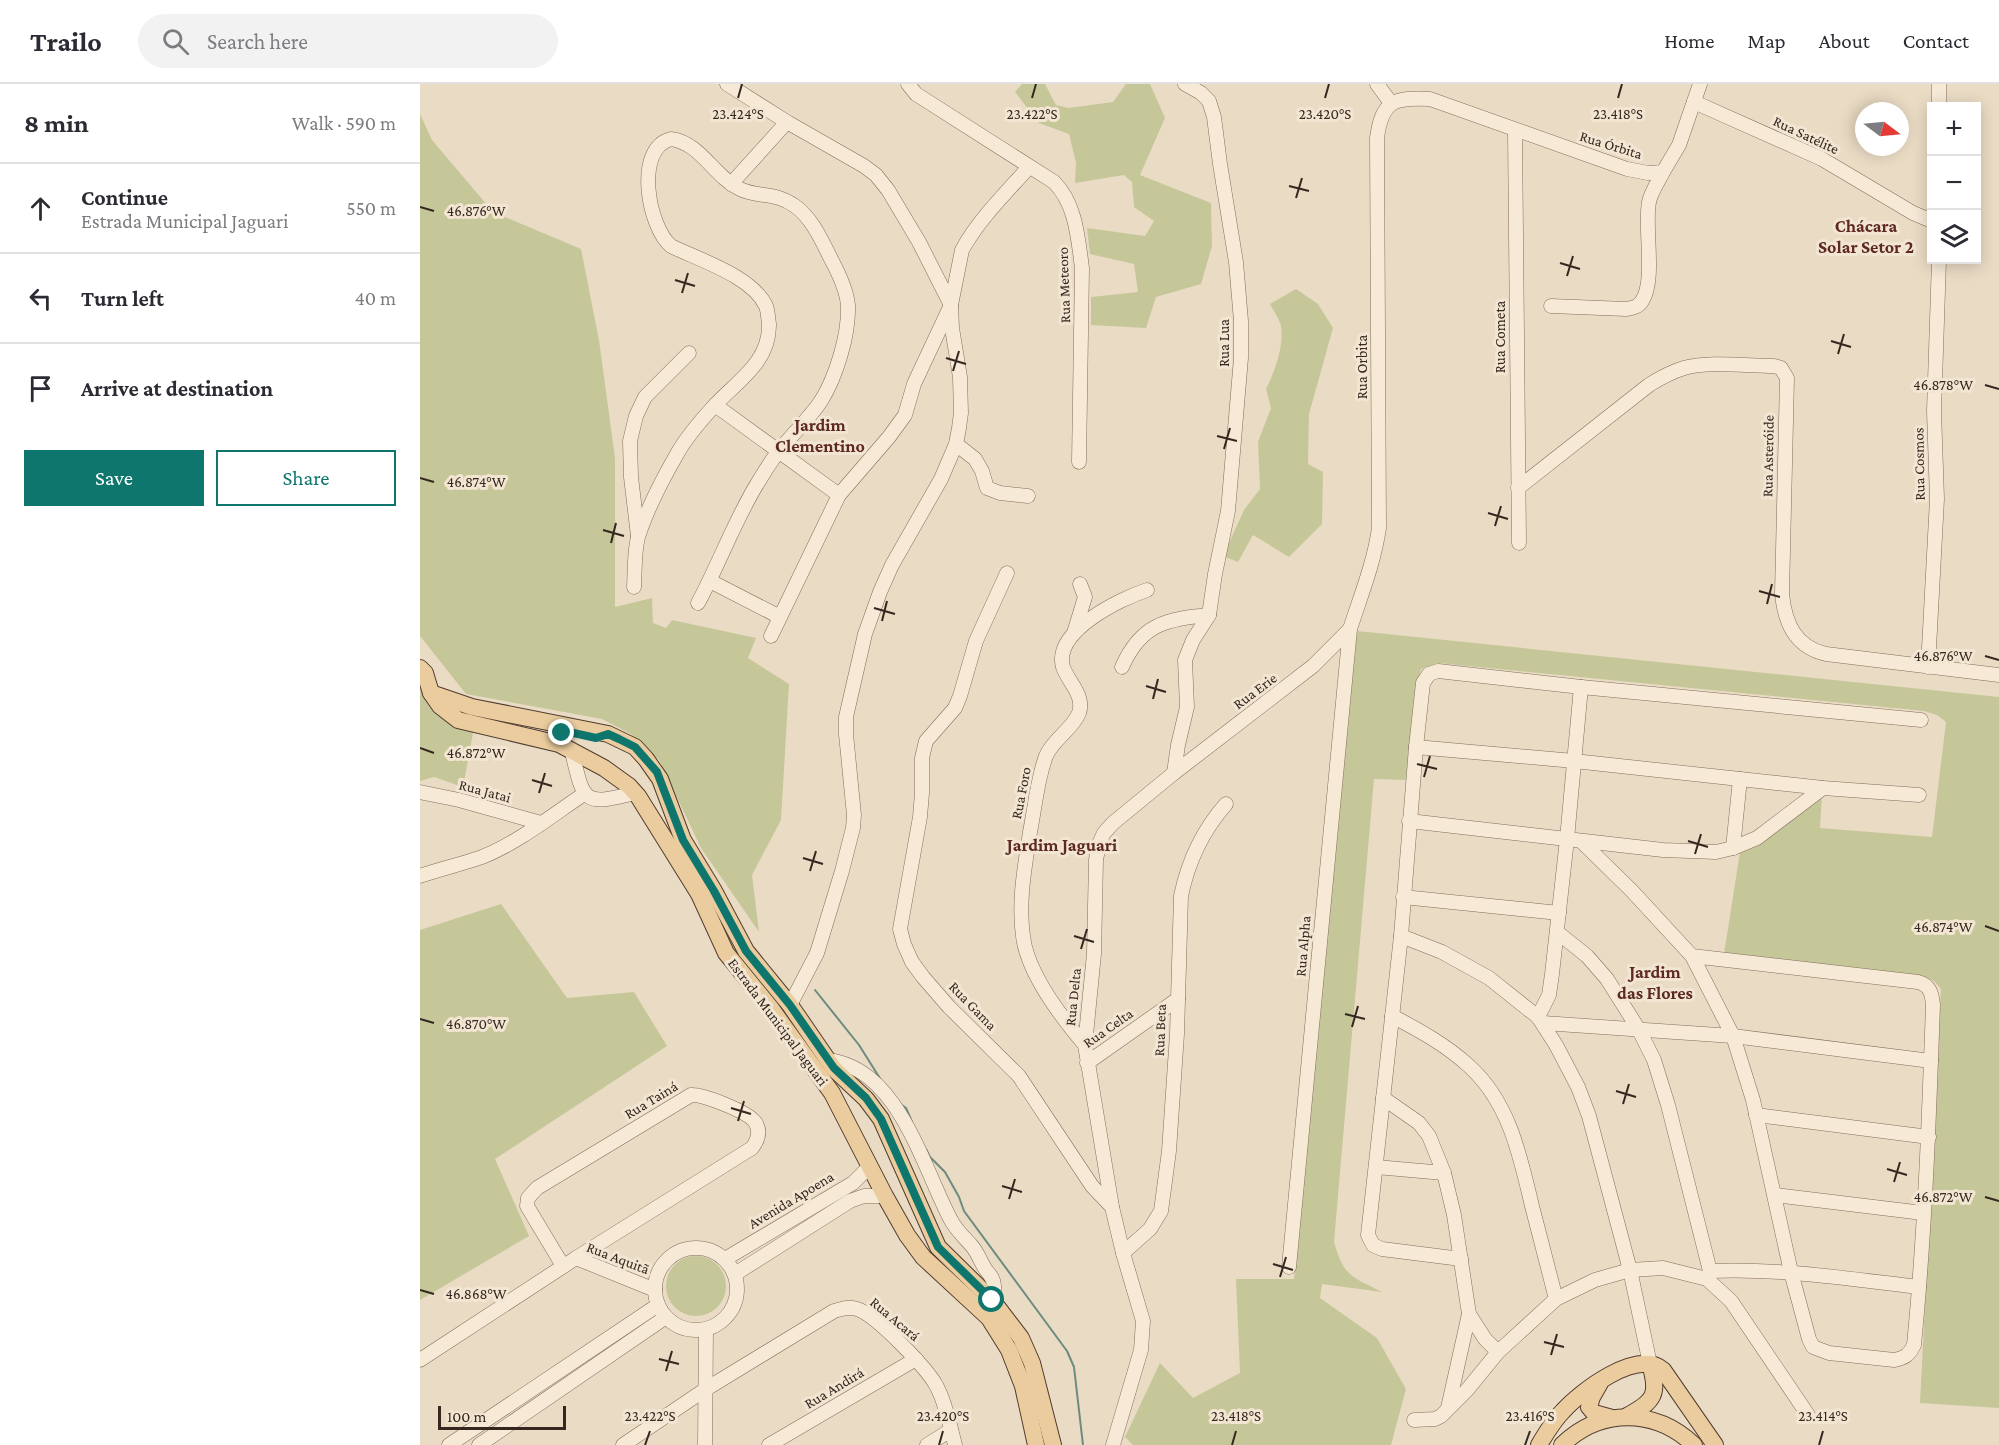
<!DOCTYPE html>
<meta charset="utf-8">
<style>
body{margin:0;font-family:"Crimson Pro",serif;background:#f2f2f3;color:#2b2b33}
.controls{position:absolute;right:18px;top:18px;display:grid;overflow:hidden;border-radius:0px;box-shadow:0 3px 15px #0003}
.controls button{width:54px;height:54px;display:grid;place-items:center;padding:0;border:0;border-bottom:2px solid #e1e1e2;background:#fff;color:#2b2b33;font:30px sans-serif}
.compass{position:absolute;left:1435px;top:18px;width:54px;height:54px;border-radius:50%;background:#fff;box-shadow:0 3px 15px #0003;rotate:106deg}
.scale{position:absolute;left:18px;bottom:15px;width:128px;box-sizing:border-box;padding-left:6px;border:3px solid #34271f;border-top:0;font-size:16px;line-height:21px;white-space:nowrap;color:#34271f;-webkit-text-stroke:4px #f2e6d3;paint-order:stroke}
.stop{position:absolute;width:18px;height:18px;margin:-14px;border:4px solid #0f766e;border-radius:50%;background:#fff}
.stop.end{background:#0f766e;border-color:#fff;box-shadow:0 2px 6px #0008}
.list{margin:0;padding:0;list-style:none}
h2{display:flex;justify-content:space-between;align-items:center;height:78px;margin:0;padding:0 24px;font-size:26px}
h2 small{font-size:20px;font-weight:400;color:#7c7c81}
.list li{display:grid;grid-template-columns:39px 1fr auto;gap:18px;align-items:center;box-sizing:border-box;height:90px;padding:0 24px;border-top:2px solid #e1e1e2}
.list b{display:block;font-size:22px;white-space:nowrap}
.list p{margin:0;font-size:20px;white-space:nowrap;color:#7c7c81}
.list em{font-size:20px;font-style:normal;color:#7c7c81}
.actions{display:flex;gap:12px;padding:18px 24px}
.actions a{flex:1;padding:14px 0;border:2px solid #0f766e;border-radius:0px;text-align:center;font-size:21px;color:#0f766e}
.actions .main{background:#0f766e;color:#fff}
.icon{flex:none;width:33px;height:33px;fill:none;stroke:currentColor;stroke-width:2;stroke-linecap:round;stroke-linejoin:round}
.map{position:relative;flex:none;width:1579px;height:1361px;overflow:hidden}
header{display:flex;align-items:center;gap:36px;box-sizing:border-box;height:84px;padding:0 30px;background:#fff;border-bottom:2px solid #e1e1e2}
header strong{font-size:28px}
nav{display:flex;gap:33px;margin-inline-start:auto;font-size:21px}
.search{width:420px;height:54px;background:#f2f2f3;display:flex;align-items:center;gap:15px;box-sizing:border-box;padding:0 21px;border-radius:33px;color:#7c7c81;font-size:22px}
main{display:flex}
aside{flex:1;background:#fff}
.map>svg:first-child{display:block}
</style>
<header>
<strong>Trailo</strong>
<div class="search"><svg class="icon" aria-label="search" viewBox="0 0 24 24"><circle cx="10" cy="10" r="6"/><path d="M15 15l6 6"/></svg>Search here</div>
<nav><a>Home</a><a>Map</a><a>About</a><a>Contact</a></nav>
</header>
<main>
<aside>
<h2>8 min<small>Walk · 590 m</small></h2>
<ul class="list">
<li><svg class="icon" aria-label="ahead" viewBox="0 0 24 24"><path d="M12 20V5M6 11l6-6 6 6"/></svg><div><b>Continue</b><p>Estrada Municipal Jaguari</p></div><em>550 m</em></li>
<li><svg class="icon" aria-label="left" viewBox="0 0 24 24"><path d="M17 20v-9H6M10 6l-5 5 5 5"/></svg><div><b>Turn left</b></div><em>40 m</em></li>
<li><svg class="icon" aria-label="arrive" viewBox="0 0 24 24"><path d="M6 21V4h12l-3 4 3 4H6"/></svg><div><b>Arrive at destination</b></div></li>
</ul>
<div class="actions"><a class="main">Save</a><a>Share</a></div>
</aside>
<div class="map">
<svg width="1579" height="1361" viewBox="0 0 1579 1361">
<rect width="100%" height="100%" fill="#eadbc4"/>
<g fill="#c6c799">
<polygon points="602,0 625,0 636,21 648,24 693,18 706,0 730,0 745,34 720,91 791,119 792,162 781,200 736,213 726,244 671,241 671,213 718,208 714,180 670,170 667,144 725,152 734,137 714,123 712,98 704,91 655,99 656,79 649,50 619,39 595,8"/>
<polygon points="0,30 12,56 73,128 161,165 179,256 195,374 195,523 232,514 233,539 246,544 252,536 336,554 328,574 369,600 361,736 332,791 339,848 281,764 239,676 211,650 182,635 46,610 0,552"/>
<path d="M 876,205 L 898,220 L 913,244 L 889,330 L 888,380 L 903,388 L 902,440 L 869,473 L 833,451 L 818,478 L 803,472 L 824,426 L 840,405 L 838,358 L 851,324 L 846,305 C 855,287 864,263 861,242 C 859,235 854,227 850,220 Z"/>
<path d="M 937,547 L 1579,613 L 1579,1324 L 1500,1319 L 1521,905 L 1515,898 L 1504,892 L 1304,870 L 1320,768 L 1402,710 L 1400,744 L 1512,753 L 1526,638 L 1517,631 L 1504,627 L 1018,579 L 1001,585 L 995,609 L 986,696 L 954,695 L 914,1158 C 924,1193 931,1192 962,1208 L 902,1200 L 900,1214 L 957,1254 L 986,1305 L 971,1361 L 713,1361 L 705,1353 L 740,1279 L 773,1314 L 820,1289 L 816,1195 L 874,1195 Z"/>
<polygon points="0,602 20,632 53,649 43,703 14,693 0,697"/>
<polygon points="81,820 147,914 214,908 247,962 75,1075 109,1152 0,1216 0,846"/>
<circle cx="276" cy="1202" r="30"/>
</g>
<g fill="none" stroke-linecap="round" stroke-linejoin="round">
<g stroke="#6d8b81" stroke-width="2">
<polyline points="395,906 439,961 461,996"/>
<polyline points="479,1019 486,1024 492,1038"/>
<polyline points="506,1065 510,1073 525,1088 539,1113 544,1127 647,1267 654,1283 663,1361"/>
</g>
<defs>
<g id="minor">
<polyline points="307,0 367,38 444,82 456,91 468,106 499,158 531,221 532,244 540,293 541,329 539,344 536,360 521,395 472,481 460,508 445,550 426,633 426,650 434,731 433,744 422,787 397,869 370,921"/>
<path d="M 488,0 L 496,10 L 634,98 C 656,120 658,154 662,184 L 659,378"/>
<polyline points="957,0 971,19"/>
<polyline points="1519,0 1519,22"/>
<polyline points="1274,18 1402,75 1493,129 1512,137"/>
<polyline points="1095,47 1099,459"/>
<polyline points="311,100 367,38"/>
<path d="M 1131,222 L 1206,225 C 1213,224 1218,223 1222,217 C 1236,196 1224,144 1229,118 C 1231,108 1238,98 1243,88"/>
<polyline points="295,321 419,411"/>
<polyline points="536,360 555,375 562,387 567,404 580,409 608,412"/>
<path d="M 1098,404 L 1229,301 C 1240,294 1251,288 1264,284 C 1288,277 1328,282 1354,282 L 1361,284 L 1367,294 L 1362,510 C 1365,539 1375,563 1406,570 L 1579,591"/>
<polyline points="218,452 211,393 210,357 216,332 225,313 269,269"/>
<polyline points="587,489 556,557 540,612 535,624 506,657 502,674 502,709 500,733 480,845 484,860 492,878 503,893 529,923 599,992 672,1102 692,1123 703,1169 723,1237 721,1266 693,1361"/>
<polyline points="290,497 360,533"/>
<path d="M 214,503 C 215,487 214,469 218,453 C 227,425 242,396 257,370 C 267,352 282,335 296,320 C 319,296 350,277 349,240 C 348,234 348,227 346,222 C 332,192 279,176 251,162 C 228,143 214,64 251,55 C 281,59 294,93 320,105 C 338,114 354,107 375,122 C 392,134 402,157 411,175 C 418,188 427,206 428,222 C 429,251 416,293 401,317 C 389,335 373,349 360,366 C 351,376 344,389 337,400 C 314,438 299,480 278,519"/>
<polyline points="654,549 665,513 660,500"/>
<path d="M 351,552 L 419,411 L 469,353 L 485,331 L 494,300 L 531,221 L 542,166 C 559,135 586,109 609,83"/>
<path d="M 702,583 C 721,540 746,535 789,531"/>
<polyline points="1508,583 1517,415 1514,327 1519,176"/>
<polyline points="996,663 1154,677 1403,704 1499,711"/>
<path d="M 152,668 C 164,719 163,722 215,709"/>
<polyline points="754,689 758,661 767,623 765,576 773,556 789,531 795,490 808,427 821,274 821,237 816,178 800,80 794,33 789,17 781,9 765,0"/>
<polyline points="0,708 39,716 121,739"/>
<polyline points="989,737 1243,766 1296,768 1313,764 1337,754 1403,704"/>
<path d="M 1161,757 L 1212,807 L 1272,872 L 1313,952 L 1333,1016 L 1371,1188 L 1389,1255 L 1393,1263 L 1409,1269 L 1474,1276 C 1485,1274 1489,1271 1494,1261 C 1505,1148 1509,1035 1513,921 C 1512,910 1510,901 1498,898 L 1272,872"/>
<polyline points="1313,764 1320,695"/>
<path d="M 0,792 C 20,785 42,780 62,773 C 99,758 131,732 164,710"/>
<polyline points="983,813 1139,829"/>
<polyline points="1137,848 1167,872 1187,895 1219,946 1234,976 1248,1021 1290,1187 1287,1195"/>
<polyline points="981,852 1022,868 1069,894 1118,933 1136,961 1158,1003 1169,1032 1210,1186 1230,1280"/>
<path d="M 972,932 C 999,946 1026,961 1049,982 C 1089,1018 1100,1071 1112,1122 C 1120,1153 1128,1184 1136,1215"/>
<polyline points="1118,933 1129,911 1132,890 1147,755 1161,603"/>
<polyline points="1123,939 1313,952 1511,977"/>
<path d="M 665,961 C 642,934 607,888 603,852 C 598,817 605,782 610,748 C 615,723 617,696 626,672 C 633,655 652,646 659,629 C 665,611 648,598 643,583 C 633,547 700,515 727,506"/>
<path d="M 407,976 C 479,983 503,1085 532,1138 C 538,1148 545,1154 552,1162 C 558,1169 561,1179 566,1186 C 570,1191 574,1195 574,1202 C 575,1206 573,1211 572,1216"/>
<polyline points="667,979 758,915"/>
<polyline points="963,1014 999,1039 1009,1052 1024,1089 1034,1131 1049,1230 1028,1324"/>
<polyline points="1336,1031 1509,1053"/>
<polyline points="956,1083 1024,1089"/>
<polyline points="1355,1111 1503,1129"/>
<polyline points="692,1123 665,961 674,870 676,776 679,760 684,749 693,739 754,689 893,582 930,545"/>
<circle cx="276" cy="1205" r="41"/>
<path d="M 703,1169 L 730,1145 L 741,1127 L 749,1067 L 757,950 L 761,812 C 768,778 783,746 806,720"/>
<polyline points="305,1175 433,1099 450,1082"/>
<polyline points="1041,1175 962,1165 953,1161 948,1151 981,852 996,663 1003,599 1009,590 1018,587 1161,603 1501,636"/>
<path d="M 143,1182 L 107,1122 L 108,1114 L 117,1104 L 271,1011 C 283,1010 328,1028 335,1038 C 341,1047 338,1056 332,1064 L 156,1174"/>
<path d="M 869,1183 L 930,545 C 941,511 954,479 959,444 L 957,54 C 962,16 975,13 1010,15 L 1207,85 L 1228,89 L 1243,88 L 1259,61 L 1280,0"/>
<path d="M 1290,1187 C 1360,1184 1430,1195 1499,1203"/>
<polyline points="315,1190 430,1117 444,1112 465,1112"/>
<polyline points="1049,1230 1065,1255 1078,1268"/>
<polyline points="0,1276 156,1174 235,1206"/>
<polyline points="994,1336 1015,1335 1021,1332 1047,1306 1078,1268 1136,1215 1175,1196 1210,1186 1243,1184 1287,1195 1311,1217 1388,1331"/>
<polyline points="29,1361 238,1221"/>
<polyline points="59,1361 246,1233"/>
<path d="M 203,1361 L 286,1305 L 414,1227 C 421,1225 429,1222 437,1225 C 455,1230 508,1285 517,1303 C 526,1320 530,1342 535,1361"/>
<polyline points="285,1361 286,1245"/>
<polyline points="349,1361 496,1275"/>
<polyline points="507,1361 531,1346"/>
</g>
<g id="major">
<polyline points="0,584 5,589 11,609 20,622 38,636 139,660 184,684 209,702 218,712 279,810 306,869 350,923 412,1009 465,1112 487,1151 503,1173 569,1234 589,1266 603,1302 616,1361"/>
<polyline points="11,609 52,623 188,650 215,663 226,675 240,695 263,756 294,807 326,867 370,921 414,985 446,1015 461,1035 518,1163 572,1216 601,1254 612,1279 633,1361"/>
<polyline points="1180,1299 1172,1313 1169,1323 1174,1329 1192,1334"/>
<path d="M 1207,1332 C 1235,1317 1239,1310 1230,1280"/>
<path d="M 1119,1361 C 1126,1349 1133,1337 1143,1327 C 1160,1308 1217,1264 1243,1286 L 1295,1361"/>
<path d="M 1142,1361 C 1180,1324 1235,1324 1274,1361"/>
</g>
</defs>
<use href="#minor" stroke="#836d5c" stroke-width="15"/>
<use href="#major" stroke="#513c30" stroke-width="18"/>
<use href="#minor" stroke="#f6e9d6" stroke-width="14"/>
<use href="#major" stroke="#eacc9e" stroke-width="16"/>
</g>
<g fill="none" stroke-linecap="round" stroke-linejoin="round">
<polyline stroke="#0f766e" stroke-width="8" points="142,649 149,648 176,654 188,650 199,655 215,663 237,688 263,756 294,807 326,867 370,921 414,984 446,1014 461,1035 518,1163 572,1216"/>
</g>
<path fill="none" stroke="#34271f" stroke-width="2" d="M 318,14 L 322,0M 612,14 L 616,0M 905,14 L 909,0M 1198,14 L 1202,0M 869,102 L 889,107M 876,114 L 882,94M 0,123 L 14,127M 1140,179 L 1160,185M 1147,192 L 1153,172M 255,196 L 275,202M 262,209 L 268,189M 1411,257 L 1431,263M 1418,270 L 1424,250M 526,274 L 546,280M 533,287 L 539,267M 1565,301 L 1579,305M 797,352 L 817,357M 804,365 L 810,344M 0,394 L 14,398M 1068,429 L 1088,435M 1075,442 L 1081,422M 183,446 L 204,452M 191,459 L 196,439M 1339,507 L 1360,513M 1347,520 L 1352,500M 454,524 L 475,530M 462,537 L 467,517M 1565,572 L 1579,576M 726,602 L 746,608M 733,615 L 738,595M 0,664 L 14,669M 997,680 L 1017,685M 1004,693 L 1010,672M 112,696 L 132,702M 119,709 L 125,689M 1268,757 L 1288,763M 1275,770 L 1281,750M 383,774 L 403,780M 390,787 L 396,767M 1565,842 L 1579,847M 654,852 L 674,858M 661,865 L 667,845M 925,930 L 945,935M 0,935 L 14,939M 932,943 L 938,922M 1196,1007 L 1216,1013M 1203,1020 L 1209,1000M 311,1024 L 331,1030M 318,1037 L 324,1017M 1467,1085 L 1487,1091M 1474,1098 L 1480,1078M 582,1102 L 602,1108M 1565,1113 L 1579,1117M 589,1115 L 595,1095M 853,1180 L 873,1186M 860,1193 L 866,1173M 0,1206 L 14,1210M 1124,1258 L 1144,1263M 1131,1271 L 1137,1250M 239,1275 L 259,1280M 246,1287 L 252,1267M 225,1361 L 230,1347M 519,1361 L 523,1347M 812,1361 L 816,1347M 1105,1361 L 1110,1347M 1399,1361 L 1403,1347"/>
<g text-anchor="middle" stroke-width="6" stroke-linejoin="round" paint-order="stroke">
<g font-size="15" fill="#34271f" stroke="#f2e6d3">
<text transform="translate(1386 51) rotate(25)" y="5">Rua Satélite</text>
<text transform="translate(1191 61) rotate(17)" y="5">Rua Órbita</text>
<text transform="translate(644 201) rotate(-92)" y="5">Rua Meteoro</text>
<text transform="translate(1080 253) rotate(-90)" y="5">Rua Cometa</text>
<text transform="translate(804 259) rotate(-90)" y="5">Rua Lua</text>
<text transform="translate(942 283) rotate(-90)" y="5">Rua Orbita</text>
<text transform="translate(1348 372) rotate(-89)" y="5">Rua Asteróide</text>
<text transform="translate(1499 380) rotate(-91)" y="5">Rua Cosmos</text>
<text transform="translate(835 607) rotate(-37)" y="5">Rua Erie</text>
<text transform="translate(65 707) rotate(15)" y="5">Rua Jatai</text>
<text transform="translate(601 709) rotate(-79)" y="5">Rua Foro</text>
<text transform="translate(883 862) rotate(-85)" y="5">Rua Alpha</text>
<text transform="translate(653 913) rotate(-84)" y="5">Rua Delta</text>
<text transform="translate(553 922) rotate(46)" y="5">Rua Gama</text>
<text transform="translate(358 938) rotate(53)" y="5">Estrada Municipal Jaguari</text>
<text transform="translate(688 944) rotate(-35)" y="5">Rua Celta</text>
<text transform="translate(740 946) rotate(-88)" y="5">Rua Beta</text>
<text transform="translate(231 1016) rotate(-31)" y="5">Rua Tainá</text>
<text transform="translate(371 1116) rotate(-31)" y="5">Avenida Apoena</text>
<text transform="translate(198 1174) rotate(21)" y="5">Rua Aquitã</text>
<text transform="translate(475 1235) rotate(40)" y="5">Rua Acará</text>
<text transform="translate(414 1304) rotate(-31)" y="5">Rua Andirá</text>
</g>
<g font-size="18" font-weight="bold" fill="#5d2922" stroke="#f2e6d3">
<text x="1446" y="148">Chácara<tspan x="1446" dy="21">Solar Setor 2</tspan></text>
<text x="400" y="347">Jardim<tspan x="400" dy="21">Clementino</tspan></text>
<text x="642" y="767">Jardim Jaguari</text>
<text x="1235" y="894">Jardim<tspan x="1235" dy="21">das Flores</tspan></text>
</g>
</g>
<g font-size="15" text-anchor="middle" fill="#34271f" stroke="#f2e6d3" stroke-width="6" stroke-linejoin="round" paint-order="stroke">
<text x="318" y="35">23.424°S</text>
<text x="612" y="35">23.422°S</text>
<text x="905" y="35">23.420°S</text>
<text x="1198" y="35">23.418°S</text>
<text x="56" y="132">46.876°W</text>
<text x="1523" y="306">46.878°W</text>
<text x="56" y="403">46.874°W</text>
<text x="1523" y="577">46.876°W</text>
<text x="56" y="674">46.872°W</text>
<text x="1523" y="848">46.874°W</text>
<text x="56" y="945">46.870°W</text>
<text x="1523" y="1118">46.872°W</text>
<text x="56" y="1215">46.868°W</text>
<text x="230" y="1337">23.422°S</text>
<text x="523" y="1337">23.420°S</text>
<text x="816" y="1337">23.418°S</text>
<text x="1110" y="1337">23.416°S</text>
<text x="1403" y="1337">23.414°S</text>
</g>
</svg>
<div class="controls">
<button>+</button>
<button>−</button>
<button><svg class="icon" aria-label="layers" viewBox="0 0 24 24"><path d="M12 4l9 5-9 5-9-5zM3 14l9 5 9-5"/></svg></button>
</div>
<svg class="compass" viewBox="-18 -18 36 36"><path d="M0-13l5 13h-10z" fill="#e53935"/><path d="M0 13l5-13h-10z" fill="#7c7c81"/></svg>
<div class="scale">100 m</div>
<div class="stop" style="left:572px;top:1216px"></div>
<div class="stop end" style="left:142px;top:649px"></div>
</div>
</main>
